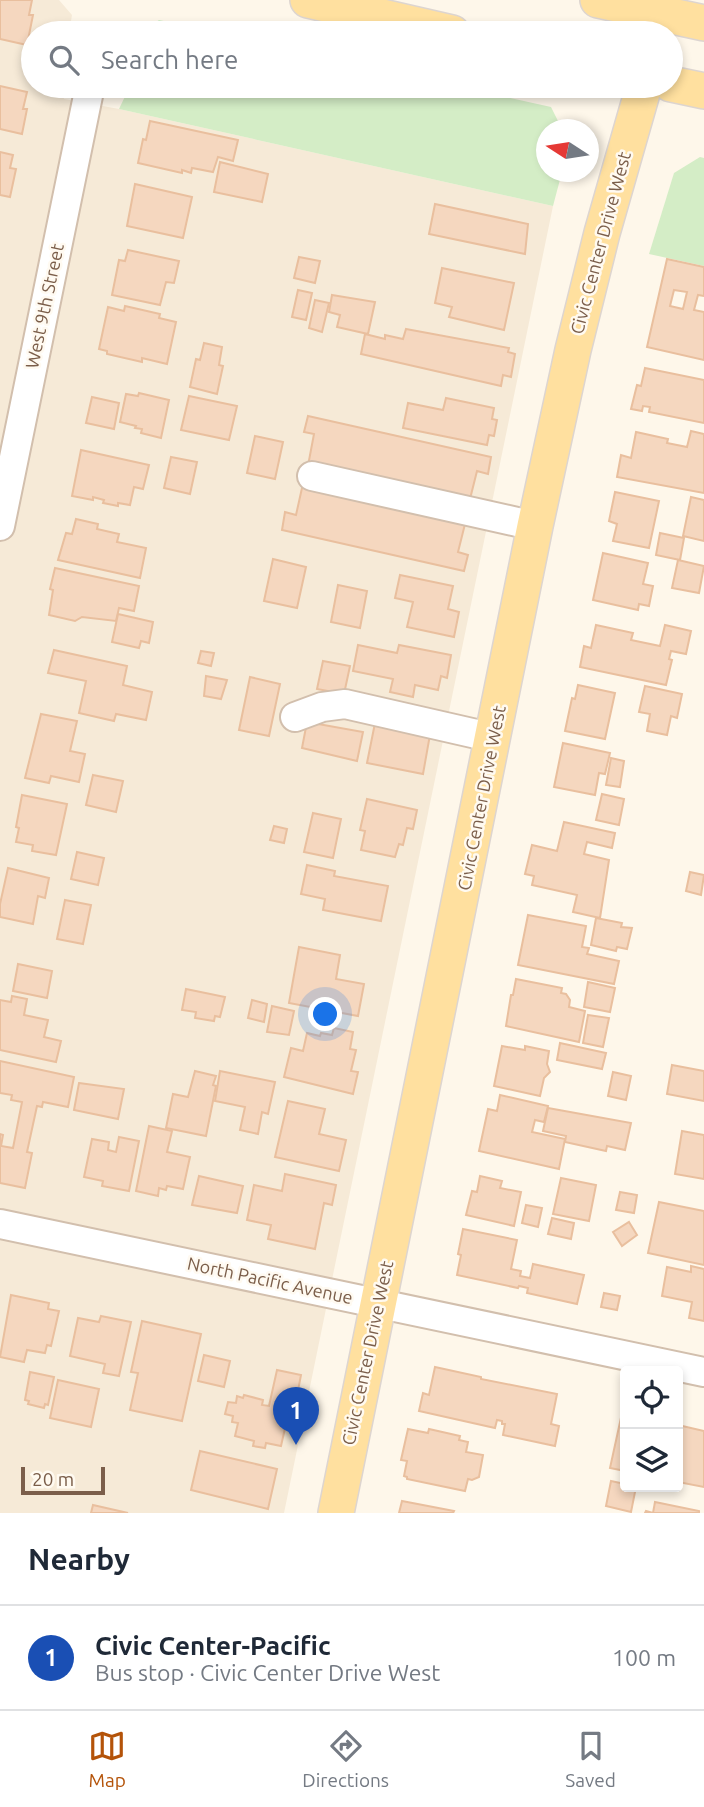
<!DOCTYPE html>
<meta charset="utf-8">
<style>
body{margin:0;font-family:Ubuntu,sans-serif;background:#f6f6f7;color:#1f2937}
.controls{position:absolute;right:21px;bottom:21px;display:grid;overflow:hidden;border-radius:7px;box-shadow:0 4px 10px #0003}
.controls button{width:63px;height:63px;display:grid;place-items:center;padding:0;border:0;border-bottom:2px solid #e0e1e3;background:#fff;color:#1f2937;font:35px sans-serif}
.compass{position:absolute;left:536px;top:119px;width:63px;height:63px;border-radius:50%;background:#fff;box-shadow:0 4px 10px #0003;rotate:282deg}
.scale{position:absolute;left:21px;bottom:18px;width:84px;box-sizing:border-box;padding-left:7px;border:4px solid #7b5e4a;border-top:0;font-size:19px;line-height:24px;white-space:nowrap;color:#7b5e4a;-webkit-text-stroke:5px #fffaf1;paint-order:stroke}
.you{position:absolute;left:326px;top:1015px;width:24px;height:24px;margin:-18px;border:5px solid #fff;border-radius:50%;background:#1a73e8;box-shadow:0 0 0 10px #1a73e833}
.badge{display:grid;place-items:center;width:46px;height:46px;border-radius:50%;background:#b45309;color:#fff;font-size:23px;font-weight:700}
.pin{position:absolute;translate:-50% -58px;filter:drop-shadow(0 2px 4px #0008)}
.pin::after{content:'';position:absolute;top:37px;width:24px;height:21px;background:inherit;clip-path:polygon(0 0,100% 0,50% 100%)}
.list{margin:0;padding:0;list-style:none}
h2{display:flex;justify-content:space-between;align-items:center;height:91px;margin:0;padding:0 28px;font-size:30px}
h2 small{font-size:23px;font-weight:400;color:#747a83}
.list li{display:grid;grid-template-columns:46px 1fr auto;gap:21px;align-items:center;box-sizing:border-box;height:105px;padding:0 28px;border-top:2px solid #e0e1e3}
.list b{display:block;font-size:26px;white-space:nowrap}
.list p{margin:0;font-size:23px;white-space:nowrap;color:#747a83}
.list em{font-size:23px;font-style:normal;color:#747a83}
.icon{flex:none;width:38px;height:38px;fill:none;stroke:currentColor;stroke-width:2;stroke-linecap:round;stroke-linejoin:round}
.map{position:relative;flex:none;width:704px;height:1513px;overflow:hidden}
.search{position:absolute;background:#fff;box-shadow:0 4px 10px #0003;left:21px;right:21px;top:21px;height:77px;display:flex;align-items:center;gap:18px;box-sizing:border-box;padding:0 24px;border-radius:38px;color:#747a83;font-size:26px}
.sheet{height:196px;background:#fff}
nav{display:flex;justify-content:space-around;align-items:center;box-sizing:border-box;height:98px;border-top:2px solid #e0e1e3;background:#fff;font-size:19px;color:#747a83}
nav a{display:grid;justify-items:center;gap:4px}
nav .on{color:#b45309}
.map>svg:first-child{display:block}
</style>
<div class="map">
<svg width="704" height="1513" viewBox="0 0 704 1513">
<rect width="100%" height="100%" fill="#fef7ea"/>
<polygon fill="#f6ead7" points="0,0 59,0 72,15 69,33 33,33 33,86 61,86 64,99 119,109 553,206 284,1513 0,1513"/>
<g fill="#d4edc6">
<polygon points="159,20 220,33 142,33"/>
<polygon points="130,86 455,86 551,107 562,129 546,130 546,172 562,172 553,206 119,109"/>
<polygon points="700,157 704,158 704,266 649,254 674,173"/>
</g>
<g fill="#f5d7bf" stroke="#e9bf9e" stroke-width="2" fill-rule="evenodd">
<polygon points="0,0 32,0 29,15 33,15 27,45 0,39"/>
<polygon points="0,86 27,92 23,109 27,109 22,134 0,129"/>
<polygon points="150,121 238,140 233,161 218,157 213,172 192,168 191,173 182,170 182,173 138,163 143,139 146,140"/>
<polygon points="0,152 13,155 10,168 16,169 10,197 0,195"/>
<polygon points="220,162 268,174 262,202 214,192"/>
<polygon points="135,184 192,197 183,238 127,226"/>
<polygon points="435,204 528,224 525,254 429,234"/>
<polygon points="128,250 179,261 174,283 166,282 160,305 112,295 119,260 125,261"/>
<polygon points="299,257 320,261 315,283 294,278"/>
<path d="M 667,259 L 704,267 L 704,296 L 698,295 L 694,310 L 704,312 L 704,360 L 647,347 ZM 674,290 L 687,292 L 683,309 L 670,306 Z"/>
<polygon points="442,268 514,283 504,330 449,317 452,307 435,303"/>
<polygon points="298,290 312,293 306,320 292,317"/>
<polygon points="332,295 375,302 368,334 337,327 340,315 329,312"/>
<polygon points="315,300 329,303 322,332 309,328"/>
<polygon points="125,306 160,314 159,318 176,322 167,364 142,358 142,362 107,354 107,351 99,349 108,307 124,311"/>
<polygon points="406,329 509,348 508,352 515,354 511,377 503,375 501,386 361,354 365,334 385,339 385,335 403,339"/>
<polygon points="204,343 222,347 219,365 223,366 217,394 190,387 196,359 200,360"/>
<polygon points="645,368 704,380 704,423 649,412 650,407 643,406 642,411 631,409 637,385 641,386"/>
<polygon points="139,393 169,400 161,438 141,433 142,429 135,428 136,426 120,422 126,394 138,396"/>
<polygon points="189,396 237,406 229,440 181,430"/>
<polygon points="92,397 119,403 114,429 86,423"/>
<polygon points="446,398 494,408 492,419 497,420 494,436 489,435 487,445 403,428 408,403 443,410"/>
<polygon points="308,416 491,457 488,474 477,471 468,507 307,471 314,434 304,432"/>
<polygon points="691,431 704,434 704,493 617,477 621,455 631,458 636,432 668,439 667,443 687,447"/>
<polygon points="255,436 283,442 275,479 247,473"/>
<polygon points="81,450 149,465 143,489 134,487 130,505 118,503 118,506 103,503 104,500 93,497 93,500 72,496"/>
<polygon points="171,457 197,462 190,494 164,488"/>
<polygon points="304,479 467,516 458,552 468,555 464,571 282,530 285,512 296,515"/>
<polygon points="615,492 659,501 649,548 613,541 617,524 609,521"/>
<polygon points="691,497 704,500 704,541 683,536"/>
<polygon points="76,519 98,524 97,529 119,534 117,542 146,548 140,578 58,560 66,533 72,534"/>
<polygon points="660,533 684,538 680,560 656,555"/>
<polygon points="603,553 648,563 643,584 653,586 649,606 639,604 638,610 593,600"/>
<polygon points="273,559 306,567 297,608 264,601"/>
<polygon points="678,560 704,566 699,593 672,588"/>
<polygon points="55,568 139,586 134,611 119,608 116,621 82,617 75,621 49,615 53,590 50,589"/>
<polygon points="400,575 453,586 448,609 459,612 454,637 407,627 413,602 395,598"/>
<polygon points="338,585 367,591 360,628 331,622"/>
<polygon points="118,614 153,622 149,643 141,641 139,648 112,642"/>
<polygon points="596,625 633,633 631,640 660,646 665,625 691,631 686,654 671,651 669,659 672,660 666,685 580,667 584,646 591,648"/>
<polygon points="358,645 397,653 399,645 451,655 447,678 441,676 438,690 415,685 413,697 390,692 393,679 353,671"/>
<polygon points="54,650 127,666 123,685 152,692 146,720 116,714 114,721 79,713 86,681 48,673"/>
<polygon points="201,651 214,653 211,666 198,663"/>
<polygon points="323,661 350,666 344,694 317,689"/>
<polygon points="206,676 227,680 221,699 204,696"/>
<polygon points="250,677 280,684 269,736 239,730"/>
<polygon points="578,685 615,693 605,739 565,731 572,698 575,699"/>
<polygon points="645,686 682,694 677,718 671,716 667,735 647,731 650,714 639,712"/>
<polygon points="41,714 77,721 70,751 85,754 79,782 51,776 49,783 25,778"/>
<polygon points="376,718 431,729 423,774 367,763"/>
<polygon points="307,722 363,732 357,761 302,748"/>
<polygon points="563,743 610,753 605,774 599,773 595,795 554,787"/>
<polygon points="611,758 624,761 620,787 606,785"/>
<polygon points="93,775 123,781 116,812 86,805"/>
<polygon points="602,794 624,799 619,825 596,820"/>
<polygon points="22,795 67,804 56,855 32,851 33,845 16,842 19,828 16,827"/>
<polygon points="367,799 417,810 413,829 407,828 403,845 399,844 395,857 361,850 365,831 360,830"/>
<polygon points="313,813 341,819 333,858 304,852"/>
<polygon points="564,822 615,833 612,848 587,842 584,854 609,860 600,918 573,912 577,895 532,885 534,876 525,874 532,845 557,851"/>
<polygon points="274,826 287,829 284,843 270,840"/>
<polygon points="77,852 104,858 98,885 71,879"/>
<polygon points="307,865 335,871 334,876 388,886 381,921 323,910 325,899 301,894"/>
<polygon points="8,868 49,878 45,898 38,896 33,924 0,917 0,904"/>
<polygon points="690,872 704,875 701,895 686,891"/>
<polygon points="65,900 91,905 83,944 57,939"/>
<polygon points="528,915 586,926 582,947 589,948 587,954 619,961 614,984 518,965"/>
<polygon points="596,918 622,923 621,927 632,928 627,949 617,947 616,951 591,945"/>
<polygon points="299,947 340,955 336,979 364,984 358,1016 289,1003"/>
<polygon points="18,964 52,971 47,998 13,991"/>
<polygon points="516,979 562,988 561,993 566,994 570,1000 569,1007 585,1011 579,1042 506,1026 511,995 513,995"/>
<polygon points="588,982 615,988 610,1012 584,1007"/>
<polygon points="186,989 225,997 220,1017 215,1016 214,1021 195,1018 196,1012 182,1010"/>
<polygon points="12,996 27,999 24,1015 48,1020 44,1037 61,1041 56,1062 0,1050 0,1000 11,1002"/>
<polygon points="252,1000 267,1004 264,1022 248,1018"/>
<polygon points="272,1006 294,1011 289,1035 267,1032"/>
<polygon points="588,1015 609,1018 603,1047 583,1043"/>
<polygon points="334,1028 353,1032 350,1049 356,1050 351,1071 358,1072 353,1094 284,1077 291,1048 303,1051 307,1033 320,1036 321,1033 332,1035"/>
<polygon points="560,1043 606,1053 602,1069 557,1060"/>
<polygon points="502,1046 525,1050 525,1046 549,1051 547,1064 550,1072 544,1078 540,1096 494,1086"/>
<polygon points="0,1061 74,1077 68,1107 43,1102 42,1107 37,1106 27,1152 32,1153 25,1188 0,1183 0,1134 3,1135 1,1146 13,1148 22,1102 11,1100 12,1095 0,1093"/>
<polygon points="672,1065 704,1071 704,1101 667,1094"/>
<polygon points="195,1071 216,1076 213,1085 216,1086 206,1136 166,1128 173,1094 188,1097"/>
<polygon points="220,1071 275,1082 268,1114 262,1112 258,1134 240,1130 245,1107 215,1101"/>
<polygon points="613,1072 631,1076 626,1100 608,1096"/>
<polygon points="79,1083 124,1089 118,1119 74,1110"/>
<polygon points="500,1095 548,1106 544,1122 535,1120 532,1132 565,1139 559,1169 479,1151 488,1109 497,1111"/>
<polygon points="288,1101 325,1109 319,1134 346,1140 339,1171 275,1157"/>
<polygon points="548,1108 631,1123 625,1150 607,1146 606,1151 565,1142 566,1136 543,1131"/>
<polygon points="149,1126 172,1131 167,1152 190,1157 183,1189 167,1186 166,1190 159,1188 158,1196 136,1191"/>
<polygon points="682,1131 704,1135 704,1179 675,1174"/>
<polygon points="119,1137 139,1141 129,1191 102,1186 103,1181 84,1177 92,1139 109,1142 108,1150 116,1152"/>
<polygon points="285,1174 336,1185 332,1205 324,1203 315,1249 268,1239 271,1225 247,1220 254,1185 282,1191"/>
<polygon points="199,1176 243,1186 237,1213 192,1205"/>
<polygon points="480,1176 502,1181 500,1188 521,1192 514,1226 466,1215 472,1191 477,1192"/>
<polygon points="561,1178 596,1185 589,1221 553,1214"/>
<polygon points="620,1192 637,1195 634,1213 616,1210"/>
<polygon points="659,1202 704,1211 704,1265 648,1253"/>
<polygon points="526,1205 542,1208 538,1227 522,1223"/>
<polygon points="552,1218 574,1223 571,1239 548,1234"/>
<polygon points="629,1222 637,1235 622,1246 613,1232"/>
<polygon points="463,1229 517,1240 511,1269 521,1271 520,1276 530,1278 533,1264 584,1275 577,1304 527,1293 528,1288 519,1286 518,1288 457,1275 461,1255 458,1254"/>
<polygon points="691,1266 704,1269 704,1321 689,1318 692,1302 662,1296 667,1267 691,1272"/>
<polygon points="604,1293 620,1296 617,1310 601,1307"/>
<polygon points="11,1295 49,1303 48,1309 59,1311 51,1346 47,1345 45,1353 27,1350 24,1362 0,1357"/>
<polygon points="101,1316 131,1322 119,1376 103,1373 105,1364 70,1356 78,1318 99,1322"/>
<polygon points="142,1321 201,1334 182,1421 130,1410 138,1373 131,1372"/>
<polygon points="204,1355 230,1361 224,1387 198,1381"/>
<polygon points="435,1367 481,1377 481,1379 557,1394 551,1424 559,1426 555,1446 503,1435 505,1424 502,1424 502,1421 497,1420 495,1428 419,1411 423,1393 429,1395"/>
<polygon points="277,1370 301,1375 293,1416 288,1415 281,1446 266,1443 265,1448 253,1446 254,1441 235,1436 238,1423 232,1422 233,1416 225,1414 228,1402 236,1403 237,1396 243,1398 244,1395 263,1400 262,1405 269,1406"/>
<polygon points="30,1372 54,1377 48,1405 45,1404 44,1408 28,1404 29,1401 25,1400"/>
<polygon points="58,1380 99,1389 91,1427 50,1418"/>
<polygon points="622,1413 625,1414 625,1471 610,1468"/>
<polygon points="678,1425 704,1431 704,1487 678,1482"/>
<polygon points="408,1429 428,1433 429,1429 460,1436 459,1440 468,1442 466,1452 483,1455 479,1477 472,1480 468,1479 465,1491 407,1479 407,1477 404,1476 407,1461 401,1460"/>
<polygon points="200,1451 277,1469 268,1509 191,1490"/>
<polygon points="611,1481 625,1484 625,1487 636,1487 631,1512 606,1506"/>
<polygon points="402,1501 454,1511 453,1513 399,1513"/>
<polygon points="655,1502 699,1511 699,1513 645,1513 646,1511 653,1513"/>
<polygon points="93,1505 128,1513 91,1513"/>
</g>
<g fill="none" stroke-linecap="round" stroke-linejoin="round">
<defs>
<g id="minor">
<polyline points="312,476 535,526"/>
<polyline points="0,526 90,86"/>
<polyline points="295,717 322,707 345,704 494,738"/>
<polyline points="0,1224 704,1372"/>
</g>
<g id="major">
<polyline points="308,0 452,33"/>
<polyline points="598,0 704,23"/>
<polyline points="671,84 704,91"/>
<polyline points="336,1513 535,526 573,350 602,233 644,86"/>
</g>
</defs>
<use href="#minor" stroke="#d2bfad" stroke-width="32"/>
<use href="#major" stroke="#ddd5d0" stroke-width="38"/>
<use href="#minor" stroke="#fff" stroke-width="28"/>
<use href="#major" stroke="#ffe09f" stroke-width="35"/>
</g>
<g text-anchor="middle" stroke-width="5" stroke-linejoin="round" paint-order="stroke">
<g font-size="18" fill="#7b5e4a" stroke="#fffaf1">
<text transform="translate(601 243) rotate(-75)" y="6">Civic Center Drive West</text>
<text transform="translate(45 306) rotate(-78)" y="6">West 9th Street</text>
<text transform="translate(482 798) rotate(-79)" y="6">Civic Center Drive West</text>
<text transform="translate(270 1281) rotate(12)" y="6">North Pacific Avenue</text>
<text transform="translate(368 1353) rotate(-78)" y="6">Civic Center Drive West</text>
</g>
</g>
</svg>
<div class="controls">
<button><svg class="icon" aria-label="locate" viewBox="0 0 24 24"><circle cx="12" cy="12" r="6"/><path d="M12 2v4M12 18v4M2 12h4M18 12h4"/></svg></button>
<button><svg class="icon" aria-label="layers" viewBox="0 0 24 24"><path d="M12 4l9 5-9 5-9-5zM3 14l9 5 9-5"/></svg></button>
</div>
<svg class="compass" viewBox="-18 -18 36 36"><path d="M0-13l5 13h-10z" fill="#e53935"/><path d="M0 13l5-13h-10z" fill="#747a83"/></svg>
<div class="scale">20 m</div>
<div class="you"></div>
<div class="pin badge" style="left:296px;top:1445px;background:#1a4fb4">1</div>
<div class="search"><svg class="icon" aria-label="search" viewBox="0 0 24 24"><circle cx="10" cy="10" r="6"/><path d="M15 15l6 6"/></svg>Search here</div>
</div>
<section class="sheet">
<h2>Nearby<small></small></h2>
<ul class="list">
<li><span class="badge" style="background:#1a4fb4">1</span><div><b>Civic Center-Pacific</b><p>Bus stop · Civic Center Drive West</p></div><em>100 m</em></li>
</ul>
</section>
<nav>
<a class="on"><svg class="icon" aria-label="map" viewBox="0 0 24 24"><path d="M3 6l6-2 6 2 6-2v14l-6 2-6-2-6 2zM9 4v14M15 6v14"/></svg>Map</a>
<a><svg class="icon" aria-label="directions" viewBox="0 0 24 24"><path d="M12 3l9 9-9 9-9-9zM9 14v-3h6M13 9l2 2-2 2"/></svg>Directions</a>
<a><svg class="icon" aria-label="saved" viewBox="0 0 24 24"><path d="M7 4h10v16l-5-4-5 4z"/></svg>Saved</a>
</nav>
